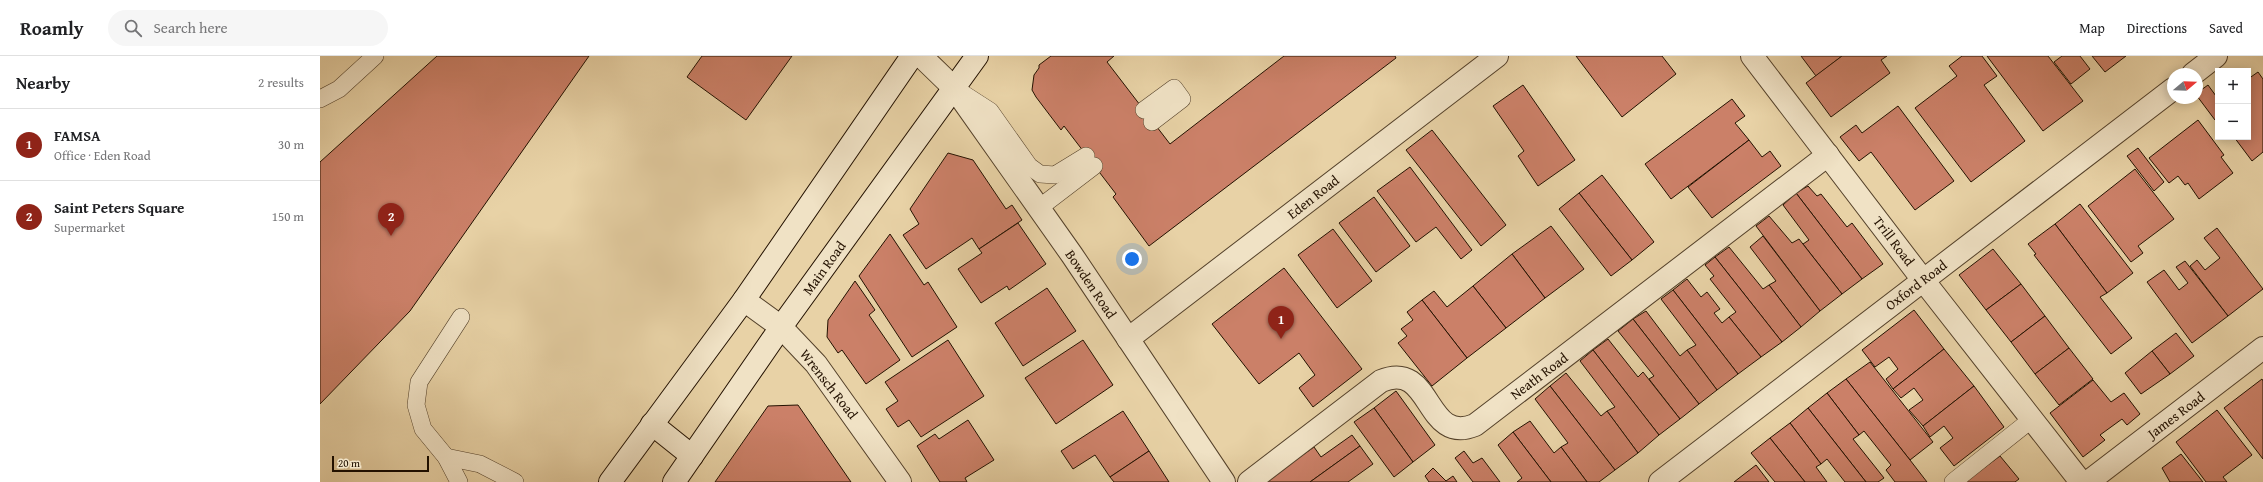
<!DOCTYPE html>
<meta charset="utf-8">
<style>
body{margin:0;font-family:"Gentium Book Plus",serif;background:#f6f6f6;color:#202124}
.controls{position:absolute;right:12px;top:12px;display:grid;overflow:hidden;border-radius:0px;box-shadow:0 2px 10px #0003}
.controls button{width:36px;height:36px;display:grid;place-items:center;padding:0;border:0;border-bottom:1px solid #e0e0e0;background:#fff;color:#202124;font:20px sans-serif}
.compass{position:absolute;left:1847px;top:12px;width:36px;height:36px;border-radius:50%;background:#fff;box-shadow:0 2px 10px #0003;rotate:71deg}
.scale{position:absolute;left:12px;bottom:10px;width:97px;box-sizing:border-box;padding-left:4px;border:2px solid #231100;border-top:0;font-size:11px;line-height:14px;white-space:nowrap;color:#231100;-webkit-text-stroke:3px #f0e2c5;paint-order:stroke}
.you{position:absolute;left:812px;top:203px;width:14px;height:14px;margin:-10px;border:3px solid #fff;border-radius:50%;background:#1a73e8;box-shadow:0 0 0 6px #1a73e833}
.badge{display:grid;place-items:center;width:26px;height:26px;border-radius:50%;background:#8f2418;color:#fff;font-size:13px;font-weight:700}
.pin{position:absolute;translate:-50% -33px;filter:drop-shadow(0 1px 2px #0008)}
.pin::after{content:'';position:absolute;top:21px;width:14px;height:12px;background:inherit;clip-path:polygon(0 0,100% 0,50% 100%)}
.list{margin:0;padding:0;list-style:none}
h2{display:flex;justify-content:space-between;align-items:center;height:52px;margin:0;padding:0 16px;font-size:17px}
h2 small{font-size:13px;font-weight:400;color:#757577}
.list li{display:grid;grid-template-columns:26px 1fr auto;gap:12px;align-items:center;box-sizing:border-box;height:72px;padding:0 16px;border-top:1px solid #e0e0e0}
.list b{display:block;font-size:15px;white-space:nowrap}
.list p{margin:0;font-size:13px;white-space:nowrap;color:#757577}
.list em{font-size:13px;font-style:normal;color:#757577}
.icon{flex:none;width:22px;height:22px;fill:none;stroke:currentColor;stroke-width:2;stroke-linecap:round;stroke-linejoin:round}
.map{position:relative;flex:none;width:1943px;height:426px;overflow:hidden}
header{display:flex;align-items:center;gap:24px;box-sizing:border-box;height:56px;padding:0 20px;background:#fff;border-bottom:1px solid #e0e0e0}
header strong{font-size:19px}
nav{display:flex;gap:22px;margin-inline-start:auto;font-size:14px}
.search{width:280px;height:36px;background:#f6f6f6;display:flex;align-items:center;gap:10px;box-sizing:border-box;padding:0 14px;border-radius:22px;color:#757577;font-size:15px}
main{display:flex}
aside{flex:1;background:#fff}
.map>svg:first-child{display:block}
</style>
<header>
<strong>Roamly</strong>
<div class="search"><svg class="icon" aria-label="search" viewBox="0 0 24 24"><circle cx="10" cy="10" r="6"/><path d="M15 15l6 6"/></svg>Search here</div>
<nav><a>Map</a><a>Directions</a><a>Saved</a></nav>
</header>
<main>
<aside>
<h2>Nearby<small>2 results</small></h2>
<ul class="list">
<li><span class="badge">1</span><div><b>FAMSA</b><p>Office · Eden Road</p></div><em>30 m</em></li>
<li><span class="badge">2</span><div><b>Saint Peters Square</b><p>Supermarket</p></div><em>150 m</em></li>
</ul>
</aside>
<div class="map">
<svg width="1943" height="426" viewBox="0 0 1943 426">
<rect width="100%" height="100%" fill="#e8d2a6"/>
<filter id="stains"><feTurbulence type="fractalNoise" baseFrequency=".005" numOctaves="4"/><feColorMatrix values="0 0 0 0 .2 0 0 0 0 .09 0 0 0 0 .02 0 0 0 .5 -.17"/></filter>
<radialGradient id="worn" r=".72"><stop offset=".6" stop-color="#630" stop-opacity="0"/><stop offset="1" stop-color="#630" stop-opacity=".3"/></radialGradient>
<g fill="#cb8068" stroke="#231100">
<polygon points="117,0 269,0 90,255 0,348 0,106"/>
<polygon points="382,0 472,0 426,64 367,21"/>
<polygon points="731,0 794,0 787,6 850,88 964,0 1075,0 1076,2 829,190 793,141 796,138 744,70 741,74 716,41 712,34 714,19 719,12 719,9"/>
<polygon points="1256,0 1342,0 1356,18 1302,61"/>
<polygon points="1481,0 1522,0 1496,20"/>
<polygon points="1522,0 1567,0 1561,4 1570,17 1511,61 1486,27"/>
<polygon points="1642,0 1662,0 1677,20 1664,29 1705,85 1651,126 1595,52 1637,20 1629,10"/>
<polygon points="1667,0 1728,0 1763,45 1723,75"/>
<polygon points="1742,0 1760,0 1770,13 1751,28 1734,6"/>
<polygon points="1772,0 1806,0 1785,16"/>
<polygon points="1938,16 1943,23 1943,96 1932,105 1914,81 1928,81 1928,23"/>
<polygon points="1203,29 1255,104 1218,130 1198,100 1204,95 1173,50"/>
<polygon points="1888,29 1896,40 1898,39 1898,62 1895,64 1877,40 1877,37"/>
<polygon points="1412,43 1425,60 1415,67 1429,84 1351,143 1325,108"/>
<polygon points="1578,50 1634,125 1595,154 1551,96 1539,105 1520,81 1536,69 1542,77"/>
<polygon points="1878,64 1904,99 1901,101 1913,117 1879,143 1868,127 1865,129 1858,120 1849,127 1829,102"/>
<polygon points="1112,74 1186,169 1161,190 1086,94"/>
<polygon points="1429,84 1442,101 1450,95 1461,110 1392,162 1368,131"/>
<polygon points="1818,92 1844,126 1834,135 1807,100"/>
<polygon points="628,97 653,104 686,153 692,149 702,164 659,193 652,182 606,213 583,179 599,168 590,153"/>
<polygon points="1090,111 1152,194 1141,203 1116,171 1096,186 1057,135"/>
<polygon points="1815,113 1854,163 1818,190 1823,197 1811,206 1768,150"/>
<polygon points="1282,119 1334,186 1312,204 1259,137"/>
<polygon points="1488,130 1497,140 1501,138 1527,171 1532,167 1563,208 1542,223 1476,137"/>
<polygon points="1259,137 1312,204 1291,220 1239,153"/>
<polygon points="1476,137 1542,223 1522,238 1483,188 1489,184 1463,149"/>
<polygon points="1054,141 1090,190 1056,216 1019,167"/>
<polygon points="1760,148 1813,217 1787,237 1735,168"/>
<polygon points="1449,160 1472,187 1479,183 1522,238 1500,255 1436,170"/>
<polygon points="698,167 726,208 689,234 687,230 661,247 638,213 662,197 659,193"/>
<polygon points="1735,168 1787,237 1780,241 1812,282 1791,298 1714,199 1716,198 1708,188"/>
<polygon points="1231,170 1264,213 1225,242 1192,198"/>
<polygon points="1897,172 1943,233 1908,260 1870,210 1877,204 1885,214 1900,202 1884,182"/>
<polygon points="1013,173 1052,225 1017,252 978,199"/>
<polygon points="570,178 604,229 608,226 637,271 592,301 539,220"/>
<polygon points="1443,180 1500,255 1481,271 1449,229 1456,225 1430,191"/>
<polygon points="1409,191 1443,233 1449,229 1481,271 1462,286 1395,201"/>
<polygon points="1673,193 1701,228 1666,254 1639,219"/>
<polygon points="1192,198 1225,242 1186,272 1153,230"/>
<polygon points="1395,201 1462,286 1441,301 1409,261 1416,256 1390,223 1394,220 1385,209"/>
<polygon points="1865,205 1908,260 1872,287 1827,226 1844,214 1859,234 1868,227 1856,211"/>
<polygon points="964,212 1042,313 993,351 979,332 995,319 979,297 939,328 892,268"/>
<polygon points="1367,223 1381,241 1387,236 1400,253 1394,257 1402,267 1409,261 1441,301 1418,318 1353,234"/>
<polygon points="535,225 555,254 549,259 580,304 546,328 522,294 518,297 507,281 508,264"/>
<polygon points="1701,228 1725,260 1691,286 1666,254"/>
<polygon points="1153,230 1186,272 1147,302 1102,244 1114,235 1127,251"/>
<polygon points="727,232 756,275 703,310 675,267"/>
<polygon points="1353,234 1418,318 1397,334 1367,294 1376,289 1341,243"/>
<polygon points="1102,244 1147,302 1112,330 1078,287 1087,280 1081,273 1093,264 1087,256"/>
<polygon points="1594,254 1624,293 1573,333 1566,323 1578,313 1569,301 1555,311 1542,294"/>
<polygon points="1326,255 1360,300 1367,294 1397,334 1379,348 1313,263"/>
<polygon points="1725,260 1749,292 1715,318 1691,286"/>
<polygon points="1313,263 1379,348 1360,363 1329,323 1334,320 1298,275"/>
<polygon points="1856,277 1874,300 1850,318 1832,295"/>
<polygon points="1288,283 1318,321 1323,316 1360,363 1339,379 1273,294"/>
<polygon points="628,284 664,340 601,381 589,364 578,371 566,353 578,345 565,326"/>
<polygon points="763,284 793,329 736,368 705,322"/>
<polygon points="1749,292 1773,323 1739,349 1715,318"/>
<polygon points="1624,293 1654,330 1603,370 1589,354 1603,344 1594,332 1581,342 1573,333"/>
<polygon points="1273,294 1339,379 1318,397 1287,355 1295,351 1260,305"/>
<polygon points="1832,295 1850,318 1821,338 1805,317"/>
<polygon points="1550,306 1613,386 1590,404 1526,323"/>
<polygon points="1246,317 1281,360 1287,355 1318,397 1295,414 1230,330"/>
<polygon points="1526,323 1590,404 1607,426 1575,426 1566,414 1571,409 1544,375 1539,379 1507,337"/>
<polygon points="1942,323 1943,325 1943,403 1904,352"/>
<polygon points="1773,324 1791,346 1804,337 1820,358 1807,369 1802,363 1780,379 1785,384 1763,401 1730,357"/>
<polygon points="1230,330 1295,414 1279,426 1267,426 1241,391 1248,387 1215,343"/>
<polygon points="1654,330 1684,371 1634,410 1620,392 1633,382 1624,370 1610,381 1603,370"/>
<polygon points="1076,335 1115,389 1093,406 1054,352"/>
<polygon points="1507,337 1539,379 1533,383 1564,422 1558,426 1546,426 1488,352"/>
<polygon points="478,349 531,426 395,426 448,350"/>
<polygon points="1054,352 1093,406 1074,421 1034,366"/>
<polygon points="1488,352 1546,426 1525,426 1507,403 1501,408 1470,367"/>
<polygon points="1897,354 1932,399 1903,421 1907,426 1886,426 1856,386"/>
<polygon points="803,355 829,395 790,421 775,399 753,413 741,395"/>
<polygon points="648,364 674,404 645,422 647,426 620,426 597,390 615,378 619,383"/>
<polygon points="1210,365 1234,397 1241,391 1267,426 1231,426 1193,376"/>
<polygon points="1470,367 1501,408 1496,411 1507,426 1485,426 1450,382"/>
<polygon points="1193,376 1231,426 1197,426 1202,422 1178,389"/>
<polygon points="1032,379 1040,390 990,426 944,426 994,391 1001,401"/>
<polygon points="1450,382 1485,426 1455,426 1431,397"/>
<polygon points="1040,390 1053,408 1028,426 990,426"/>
<polygon points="829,395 849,426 794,426 790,421"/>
<polygon points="1144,395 1153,407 1162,402 1180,426 1153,426 1135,402"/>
<polygon points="1861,398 1883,426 1850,426 1842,412"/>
<polygon points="1680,400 1699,423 1695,426 1645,426"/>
<polygon points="1436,409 1449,426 1414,426"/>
<polygon points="1113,412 1126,425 1133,420 1137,426 1109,426 1105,420"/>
</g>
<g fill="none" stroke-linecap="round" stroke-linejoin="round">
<defs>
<g id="service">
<polyline points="639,35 670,55 709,110 720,118 735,119 766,100"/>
<polyline points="0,43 19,33 55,0"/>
<polyline points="824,54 854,32 862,43 832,66"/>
<polyline points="719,152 774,110"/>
<polyline points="126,401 160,408 195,426"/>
<polyline points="139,426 126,401 103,373 96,349 99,326 141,261"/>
<polyline points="1633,426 1712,363"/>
</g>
<g id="minor">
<polyline points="601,0 634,32 752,199 904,426"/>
<polyline points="1432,0 1603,224 1761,426"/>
<polyline points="1873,18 1896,0"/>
<polyline points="424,244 461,271 496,308 580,426"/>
<polyline points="808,283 1177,0"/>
<path d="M 929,426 L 1061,325 C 1113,303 1104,390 1155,369 L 1508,99"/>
<polyline points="1340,426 1853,33"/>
<polyline points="1768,426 1943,292"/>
</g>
<g id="secondary">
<polyline points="332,368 372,400"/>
<polyline points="290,426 424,244 592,0"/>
<polyline points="354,426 461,271 657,0"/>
</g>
</defs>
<use href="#service" stroke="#54412a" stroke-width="18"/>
<use href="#minor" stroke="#54412a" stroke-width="24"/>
<use href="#secondary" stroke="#231100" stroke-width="24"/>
<use href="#service" stroke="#f0e2c5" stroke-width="17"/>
<use href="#minor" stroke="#f0e2c5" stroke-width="22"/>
<use href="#secondary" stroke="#f0e2c5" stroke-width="22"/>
</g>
<g text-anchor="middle" stroke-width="3.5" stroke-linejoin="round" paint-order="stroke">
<g font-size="14" fill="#231100" stroke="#f0e2c5">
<text transform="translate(993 141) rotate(-38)" y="5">Eden Road</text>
<text transform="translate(1574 185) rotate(53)" y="5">Trill Road</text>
<text transform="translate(504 212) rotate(-54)" y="5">Main Road</text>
<text transform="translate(771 228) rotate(56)" y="5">Bowden Road</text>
<text transform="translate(1596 229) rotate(-37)" y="5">Oxford Road</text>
<text transform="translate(1219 320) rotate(-37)" y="5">Neath Road</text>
<text transform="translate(509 328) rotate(52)" y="5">Wrensch Road</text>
<text transform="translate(1856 359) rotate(-37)" y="5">James Road</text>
</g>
</g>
<rect width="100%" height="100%" filter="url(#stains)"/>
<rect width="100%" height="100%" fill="url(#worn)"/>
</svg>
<div class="controls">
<button>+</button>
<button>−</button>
</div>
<svg class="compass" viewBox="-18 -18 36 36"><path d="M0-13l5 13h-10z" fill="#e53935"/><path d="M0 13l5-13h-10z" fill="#757577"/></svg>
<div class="scale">20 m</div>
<div class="you"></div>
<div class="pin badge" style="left:961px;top:283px">1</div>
<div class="pin badge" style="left:71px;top:180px">2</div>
</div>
</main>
